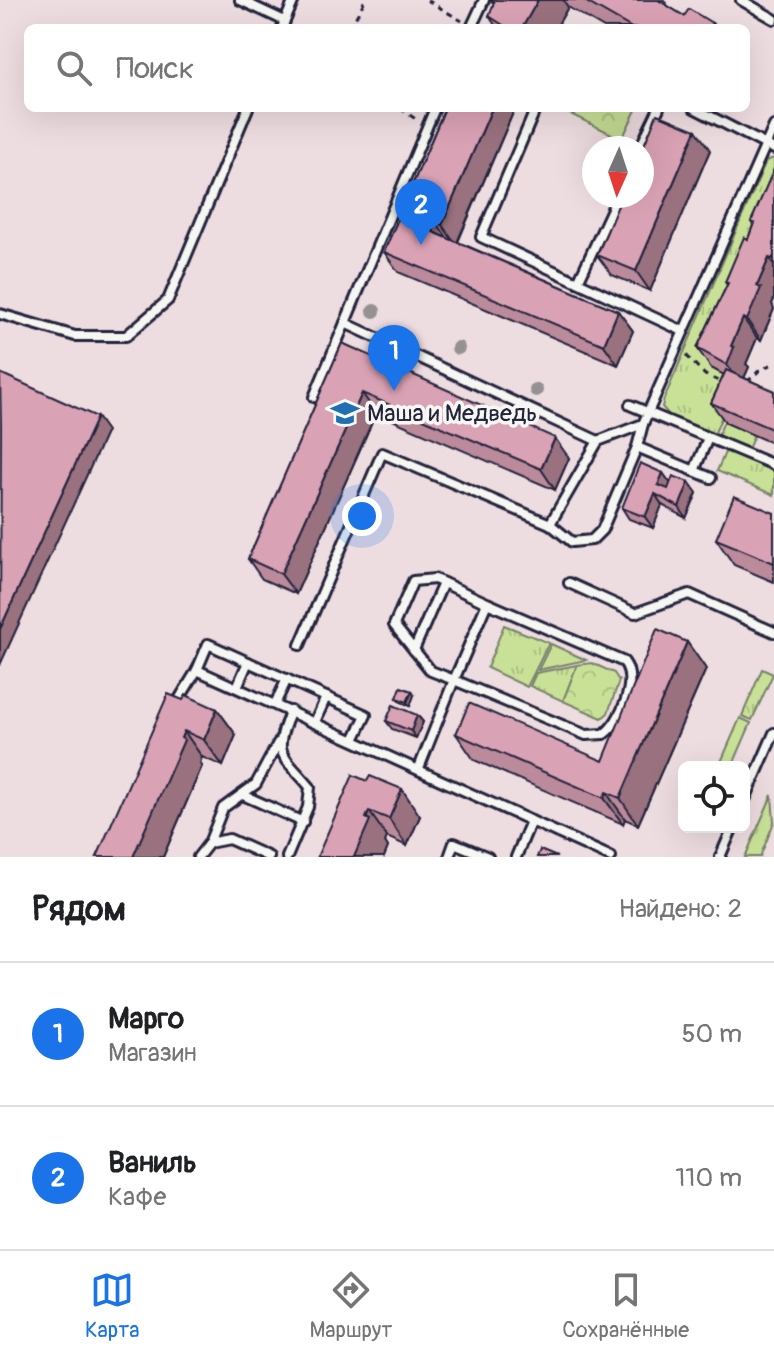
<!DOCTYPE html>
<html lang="ru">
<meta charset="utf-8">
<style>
body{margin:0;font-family:Pangolin,sans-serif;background:#f2f2f2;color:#202124}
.controls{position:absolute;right:24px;bottom:24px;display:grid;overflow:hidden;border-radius:12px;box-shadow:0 8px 32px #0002}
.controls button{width:72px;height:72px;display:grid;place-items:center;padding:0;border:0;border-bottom:2px solid #e0e0e0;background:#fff;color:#202124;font:40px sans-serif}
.compass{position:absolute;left:582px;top:136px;width:72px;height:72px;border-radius:50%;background:#fff;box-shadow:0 8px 32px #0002;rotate:183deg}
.you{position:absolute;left:362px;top:516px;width:28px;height:28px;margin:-20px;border:6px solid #fff;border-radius:50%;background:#1a73e8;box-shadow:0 0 0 12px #1a73e833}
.badge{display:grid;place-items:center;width:52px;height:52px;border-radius:50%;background:#1a73e8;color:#fff;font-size:26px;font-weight:700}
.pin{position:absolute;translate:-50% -66px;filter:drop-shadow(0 2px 4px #0008)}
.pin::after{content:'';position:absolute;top:42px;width:28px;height:24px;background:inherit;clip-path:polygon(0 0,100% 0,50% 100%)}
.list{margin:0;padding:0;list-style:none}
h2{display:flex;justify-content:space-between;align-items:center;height:104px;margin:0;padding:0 32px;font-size:34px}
h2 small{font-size:26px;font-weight:400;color:#757577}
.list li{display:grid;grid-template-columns:52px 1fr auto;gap:24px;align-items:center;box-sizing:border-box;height:144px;padding:0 32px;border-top:2px solid #e0e0e0}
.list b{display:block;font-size:30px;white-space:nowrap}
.list p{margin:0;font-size:26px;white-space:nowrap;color:#757577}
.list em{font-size:26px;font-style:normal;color:#757577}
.icon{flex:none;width:44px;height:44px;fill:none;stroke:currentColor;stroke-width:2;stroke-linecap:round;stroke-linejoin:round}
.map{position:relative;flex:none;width:774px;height:857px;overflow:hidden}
.search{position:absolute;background:#fff;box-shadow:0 8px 32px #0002;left:24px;right:24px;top:24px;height:88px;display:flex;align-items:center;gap:20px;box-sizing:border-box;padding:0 28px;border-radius:12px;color:#757577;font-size:30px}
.sheet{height:392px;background:#fff}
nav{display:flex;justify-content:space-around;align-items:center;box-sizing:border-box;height:112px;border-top:2px solid #e0e0e0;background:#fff;font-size:22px;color:#757577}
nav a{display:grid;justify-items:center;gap:4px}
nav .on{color:#1a73e8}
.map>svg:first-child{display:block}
</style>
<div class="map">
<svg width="774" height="857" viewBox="0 0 774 857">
<defs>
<pattern id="grass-tufts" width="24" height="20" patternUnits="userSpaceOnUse" patternTransform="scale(2)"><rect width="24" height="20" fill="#c9e197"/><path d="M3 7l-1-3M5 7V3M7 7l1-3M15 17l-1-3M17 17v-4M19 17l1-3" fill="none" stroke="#acc183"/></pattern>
<pattern id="park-crowns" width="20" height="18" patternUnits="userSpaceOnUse" patternTransform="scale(2)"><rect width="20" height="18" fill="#c9e197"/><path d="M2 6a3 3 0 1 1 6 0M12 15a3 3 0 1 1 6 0" fill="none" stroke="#acc183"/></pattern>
</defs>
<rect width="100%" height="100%" fill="#eedde0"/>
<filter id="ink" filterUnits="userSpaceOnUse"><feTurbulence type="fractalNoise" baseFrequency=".0125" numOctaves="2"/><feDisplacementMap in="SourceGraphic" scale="16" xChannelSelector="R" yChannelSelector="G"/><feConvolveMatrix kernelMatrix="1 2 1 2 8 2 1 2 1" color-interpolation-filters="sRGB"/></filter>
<g filter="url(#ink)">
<g fill="url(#grass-tufts)" stroke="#768269" stroke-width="2">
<polygon points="774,158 774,221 726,375 736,383 714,435 671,417 662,407 664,399 766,161"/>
<polygon points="764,386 774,390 774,405 726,423 754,435 749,447 743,449 717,438 737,390"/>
<polygon points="726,450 774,471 774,495 717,471"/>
<polygon points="504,625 549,643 527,687 487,668"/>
<polygon points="551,644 586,660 538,670"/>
<polygon points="577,665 563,701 530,686 536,673"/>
<polygon points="762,669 773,674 752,720 742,716"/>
<polygon points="740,718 751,723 732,767 724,767 721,762"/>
<polygon points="772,795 774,822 760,857 745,857"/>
</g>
<g fill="url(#park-crowns)" stroke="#768269" stroke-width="2">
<polygon points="565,108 637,108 622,139 564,111"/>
<polygon points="592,663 614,673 619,681 608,713 602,718 563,701 577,665"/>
</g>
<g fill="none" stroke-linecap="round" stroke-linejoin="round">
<defs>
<g id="lane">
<polyline points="240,0 285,21"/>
<polyline points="741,0 774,19"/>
<polyline points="282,28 294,0"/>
<polyline points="471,28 484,0"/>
<polyline points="536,108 481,237 683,331"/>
<polyline points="694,108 774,149"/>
<polyline points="640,148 659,108"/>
<polyline points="578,282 618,196"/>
<polyline points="0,314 75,336 126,336 168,300 248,108"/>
<polyline points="345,323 598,441"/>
<polyline points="314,397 435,108"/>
<polyline points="630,405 774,465"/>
<polyline points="637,447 711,478"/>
<polyline points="694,471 708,438"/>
<polyline points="550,524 572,542 592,540 602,530 637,447 643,424"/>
<polyline points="569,583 635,613 689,594 774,632"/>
<polyline points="300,645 382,453 550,524 598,441 643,424 774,126"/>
<polyline points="414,650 443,583"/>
<polyline points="197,670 208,644 366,715 354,740"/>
<polyline points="237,687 248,662"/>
<polyline points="275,704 287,679"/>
<polyline points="175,706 197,670 611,857"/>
<polyline points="315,722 326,697"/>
<path d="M 419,768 L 454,680 L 586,735 L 604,734 C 621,722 638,681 624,662 L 487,603 L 454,680 L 431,671 L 394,625 L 413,581 L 435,579 L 487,603"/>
<polyline points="243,795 303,822"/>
<polyline points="744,802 774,733"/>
<polyline points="209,843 223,808 256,784 278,743"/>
<polyline points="198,857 209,843 229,839 269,857"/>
<path d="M 287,857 L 308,807 L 310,787 C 282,754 271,754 291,711"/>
<polyline points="449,857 454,843 488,857"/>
<polyline points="516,857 531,821"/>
<polyline points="720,857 733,827"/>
</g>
</defs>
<use href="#lane" stroke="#22223b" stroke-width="14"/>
<g stroke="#22223b" stroke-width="3" stroke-dasharray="6 6" stroke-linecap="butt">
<polyline points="427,0 462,21"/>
<polyline points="350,28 365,0"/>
<polyline points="400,108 417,120"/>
<polyline points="686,355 705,375 724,383"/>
<polyline points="747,382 762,368 774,364"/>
</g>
<use href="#lane" stroke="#f6f6f2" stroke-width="8"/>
</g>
<g fill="#959192">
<circle cx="374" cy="311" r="7"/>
<circle cx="458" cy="348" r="7"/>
<circle cx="536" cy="390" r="7"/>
</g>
<g fill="#bb8b9c" stroke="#22223b" stroke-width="2">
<polygon points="491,0 664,0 668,6 684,16 712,23 716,28 604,28 568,7 556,28 497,28 489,16 494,4"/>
<polygon points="445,108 515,108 458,242 618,311 633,331 618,365 398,272 384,252"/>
<polygon points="710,150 650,291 612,275 597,255"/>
<polygon points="774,172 774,299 772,304 774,309 761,340 757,338 746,364 749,367 744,378 774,391 774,444 726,423 711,403 724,375 711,368 697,348 727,285 725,282 748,239 753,225 751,222"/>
<polygon points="342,343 569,458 555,490 376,413 296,594 262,579 248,559"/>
<polygon points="663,473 670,483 689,482 697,493 686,518 662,505 653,528 629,519 622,508"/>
<polygon points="774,513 774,582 734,565 716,539"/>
<polygon points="687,642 706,669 638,825 625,819 623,824 474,760 456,734 603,761"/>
<polygon points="414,695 410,706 399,701 397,698"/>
<polygon points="183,700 217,709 236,735 223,766 202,757 200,763 202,766 163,857 97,857"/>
<polygon points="417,715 423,722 416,738 392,729 386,721"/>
<polygon points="353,775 420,816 407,846 387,837 385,842 388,847 384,857"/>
</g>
<g fill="#99717f" stroke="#22223b" stroke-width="2">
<polygon points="538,0 563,0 568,7 556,28 522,28"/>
<polygon points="492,108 515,108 456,245 442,225"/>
<polygon points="696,130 710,150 650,291 636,271"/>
<polygon points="436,222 451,243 433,232"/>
<polygon points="769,258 774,265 774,299 772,304 774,309 761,340 747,320 757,286"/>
<polygon points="618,311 633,331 618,365 604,345"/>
<polygon points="743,318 757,338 746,364 749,367 741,385 727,365 731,346"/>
<polygon points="362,393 376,413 296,594 281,574"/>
<polygon points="97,417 107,431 0,665 0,629"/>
<polygon points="555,438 569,458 555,490 541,469"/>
<polygon points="663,473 671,484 666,496 658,485"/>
<polygon points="689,482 697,493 686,518 679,507"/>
<polygon points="655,494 662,505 653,528 645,517"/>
<polygon points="687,642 706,669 638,825 620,798"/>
<polygon points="412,691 414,695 410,706 407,702"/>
<polygon points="217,709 236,735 223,766 204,740"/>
<polygon points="417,715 423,722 416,738 411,731"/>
<polygon points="184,731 202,757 200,763 202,766 163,857 133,857"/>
<polygon points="402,789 420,816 407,846 389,819"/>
<polygon points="606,792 625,819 623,824 604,798"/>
<polygon points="369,811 387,837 385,842 388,847 384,857 354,857"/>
</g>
<g fill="#daa2b5" stroke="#22223b" stroke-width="2">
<polygon points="495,0 538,0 522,28 508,28 489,16"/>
<polygon points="583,0 658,0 684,16 689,9 712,23 709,28 632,28"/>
<polygon points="445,108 492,108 442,225 436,222 433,232 618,311 604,345 384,252"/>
<polygon points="657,114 696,130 636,271 597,255 622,196 642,196 642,150"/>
<polygon points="773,171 774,172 774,256 772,259 769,258 757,286 761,288 747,320 743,318 731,346 734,347 727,365 697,348 728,283 725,282 744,237 748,239 754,223 751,222"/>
<polygon points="342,343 555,438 541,469 362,393 281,574 248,559"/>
<polygon points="726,370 774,391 774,430 711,403"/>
<polygon points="0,373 97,417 0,629 1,427"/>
<polygon points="640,463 663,473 658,485 668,489 673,476 689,482 679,507 655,494 645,517 622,508"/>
<polygon points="734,496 774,513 774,563 716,539"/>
<polygon points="657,629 687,642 620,798 606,792 604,798 456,734 469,703 603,761"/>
<polygon points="401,687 412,691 407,702 397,698"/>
<polygon points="168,694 183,700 186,695 217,709 204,740 184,731 181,738 184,740 133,857 97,857"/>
<polygon points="393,705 417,715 411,731 386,721"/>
<polygon points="353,775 367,781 370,776 402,789 389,819 369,811 366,818 370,820 354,857 317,857"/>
<polygon points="540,850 557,857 537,857"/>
</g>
</g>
<defs>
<symbol id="school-bare" viewBox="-9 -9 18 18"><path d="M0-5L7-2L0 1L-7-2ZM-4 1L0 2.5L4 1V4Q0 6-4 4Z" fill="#1f6fb2" stroke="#f6f6f2" stroke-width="2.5" paint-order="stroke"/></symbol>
</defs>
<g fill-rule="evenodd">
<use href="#school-bare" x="325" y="393" width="40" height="40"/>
</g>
<g text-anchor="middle" stroke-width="7" stroke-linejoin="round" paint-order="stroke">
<g font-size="24" fill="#22223b" stroke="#f6f6f2" text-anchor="start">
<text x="367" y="421">Маша и Медведь</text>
</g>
</g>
</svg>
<div class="controls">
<button><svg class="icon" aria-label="locate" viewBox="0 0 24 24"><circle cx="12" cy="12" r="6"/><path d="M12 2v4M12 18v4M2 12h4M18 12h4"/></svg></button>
</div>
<svg class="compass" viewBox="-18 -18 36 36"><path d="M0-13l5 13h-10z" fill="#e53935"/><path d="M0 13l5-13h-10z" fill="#757577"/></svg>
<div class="you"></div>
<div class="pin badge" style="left:394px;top:391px">1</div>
<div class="pin badge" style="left:421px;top:245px">2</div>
<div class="search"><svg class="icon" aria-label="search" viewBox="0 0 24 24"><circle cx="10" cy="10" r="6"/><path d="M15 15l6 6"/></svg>Поиск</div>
</div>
<section class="sheet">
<h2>Рядом<small>Найдено: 2</small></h2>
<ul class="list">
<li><span class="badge">1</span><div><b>Марго</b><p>Магазин</p></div><em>50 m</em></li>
<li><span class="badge">2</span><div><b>Ваниль</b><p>Кафе</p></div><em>110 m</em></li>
</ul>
</section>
<nav>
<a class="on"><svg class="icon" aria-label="map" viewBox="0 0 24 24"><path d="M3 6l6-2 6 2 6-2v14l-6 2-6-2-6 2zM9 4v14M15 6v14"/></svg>Карта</a>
<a><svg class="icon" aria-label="directions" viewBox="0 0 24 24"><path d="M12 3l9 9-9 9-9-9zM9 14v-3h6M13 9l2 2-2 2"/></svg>Маршрут</a>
<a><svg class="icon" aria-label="saved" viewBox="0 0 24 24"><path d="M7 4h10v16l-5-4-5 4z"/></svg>Сохранённые</a>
</nav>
